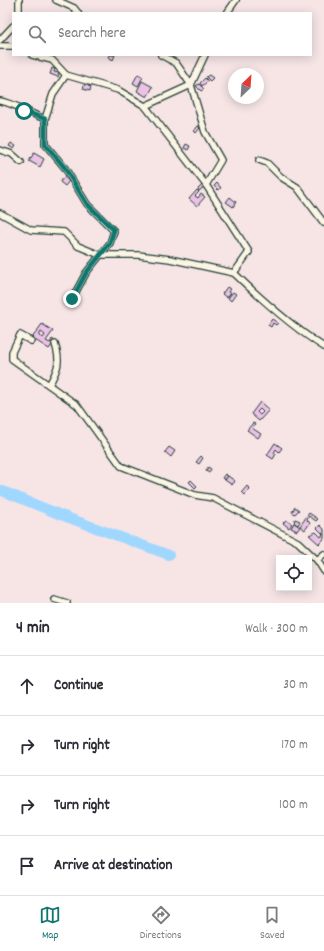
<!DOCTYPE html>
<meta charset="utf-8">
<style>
body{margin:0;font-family:Dekko,sans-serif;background:#f2f2f3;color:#2b2b33}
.controls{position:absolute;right:12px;bottom:12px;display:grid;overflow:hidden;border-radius:0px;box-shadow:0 2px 10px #0003}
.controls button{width:36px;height:36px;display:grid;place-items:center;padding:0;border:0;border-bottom:1px solid #e1e1e2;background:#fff;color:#2b2b33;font:20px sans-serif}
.compass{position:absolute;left:228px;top:68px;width:36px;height:36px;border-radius:50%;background:#fff;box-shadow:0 2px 10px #0003;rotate:25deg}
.stop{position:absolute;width:12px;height:12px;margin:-9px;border:3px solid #0f766e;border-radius:50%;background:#fff}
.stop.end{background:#0f766e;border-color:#fff;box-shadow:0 1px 4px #0008}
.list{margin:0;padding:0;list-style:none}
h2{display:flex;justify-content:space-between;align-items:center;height:52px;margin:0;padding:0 16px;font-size:17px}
h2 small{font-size:13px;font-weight:400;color:#7c7c81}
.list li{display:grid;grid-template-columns:26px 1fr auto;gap:12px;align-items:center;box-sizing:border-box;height:60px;padding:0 16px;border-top:1px solid #e1e1e2}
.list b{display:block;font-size:15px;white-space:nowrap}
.list em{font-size:13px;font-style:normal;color:#7c7c81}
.icon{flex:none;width:22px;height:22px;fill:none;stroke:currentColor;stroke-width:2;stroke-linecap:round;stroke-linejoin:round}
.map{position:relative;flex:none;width:324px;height:603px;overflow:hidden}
.search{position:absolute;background:#fff;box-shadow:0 2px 10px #0003;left:12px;right:12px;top:12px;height:44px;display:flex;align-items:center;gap:10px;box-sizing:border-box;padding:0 14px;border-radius:0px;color:#7c7c81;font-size:15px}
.sheet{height:292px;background:#fff}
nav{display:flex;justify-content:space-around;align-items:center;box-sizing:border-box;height:56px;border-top:1px solid #e1e1e2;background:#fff;font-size:11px;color:#7c7c81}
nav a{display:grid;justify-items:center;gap:2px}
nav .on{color:#0f766e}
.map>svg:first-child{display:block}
</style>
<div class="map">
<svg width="324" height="603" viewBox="0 0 324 603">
<rect width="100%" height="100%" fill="#f7e5e6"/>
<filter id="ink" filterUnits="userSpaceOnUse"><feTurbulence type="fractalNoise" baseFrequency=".025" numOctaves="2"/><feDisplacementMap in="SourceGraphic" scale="8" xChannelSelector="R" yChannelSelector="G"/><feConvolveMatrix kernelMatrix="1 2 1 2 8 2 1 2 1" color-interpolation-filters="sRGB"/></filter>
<g filter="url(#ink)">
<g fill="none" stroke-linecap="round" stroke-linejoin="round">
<polyline stroke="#a0d7ff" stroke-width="10" points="0,490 61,515 169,555"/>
</g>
<g fill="#ecc1e7" stroke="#1f3d34" fill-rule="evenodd">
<polygon points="109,55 115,55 113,60 108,57"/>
<polygon points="52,68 55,69 54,72 59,73 58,77 50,74"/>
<polygon points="138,74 143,77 138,86 133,83"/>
<polygon points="209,75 213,78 210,81 206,77"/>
<polygon points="205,78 208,81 202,86 200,83"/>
<polygon points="86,81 89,82 88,86 91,87 90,91 83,89"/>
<polygon points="142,81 153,87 147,97 137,91"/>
<polygon points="199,84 204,89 201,91 196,86"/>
<polygon points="198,126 200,128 196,133 194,131"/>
<polygon points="11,143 16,146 14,149 9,146"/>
<polygon points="186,144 190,146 188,150 184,148"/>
<polygon points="34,153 44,159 40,167 29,161"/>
<polygon points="64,177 69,181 65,186 60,182"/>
<polygon points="217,183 221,188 218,190 214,186"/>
<polygon points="202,185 204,187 199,191 198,189"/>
<polygon points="197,190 199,192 195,196 198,198 201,194 205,197 197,206 189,199"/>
<polygon points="230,197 236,202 233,207 226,202"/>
<polygon points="227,287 230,289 228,292 231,293 227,298 222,294"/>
<polygon points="233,292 236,294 231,301 228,298"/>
<polygon points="272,319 278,323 276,325 273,323 271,327 268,325"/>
<path d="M 42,324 L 53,331 L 46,341 L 50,343 L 52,339 L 55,341 L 49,349 L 32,338 ZM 41,332 L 45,335 L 43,338 L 39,336 Z"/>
<path d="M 260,402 L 269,410 L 259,421 L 251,414 ZM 260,409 L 263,412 L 260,415 L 257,412 Z"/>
<polygon points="253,423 255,424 252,428 261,434 258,438 247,430"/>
<polygon points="275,443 282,448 279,452 276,449 274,453 276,454 273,459 267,455"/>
<polygon points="169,447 175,451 171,457 165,452"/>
<polygon points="201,456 203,458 199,464 196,462"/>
<polygon points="208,467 211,469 209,473 206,471"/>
<polygon points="225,474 228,476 225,480 222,478"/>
<polygon points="228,476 235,481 232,485 225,480"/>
<polygon points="191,480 197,486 195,488 189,482"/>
<polygon points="247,486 250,489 245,495 242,492"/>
<polygon points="295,507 299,510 295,514 292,512"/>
<polygon points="309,513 318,519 316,521 309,516 307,520 310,523 305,530 300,526"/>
<polygon points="295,519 300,521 298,525 294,523"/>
<polygon points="286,520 292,524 289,528 283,523"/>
<polygon points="294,523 300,527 297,531 291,528"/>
<polygon points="320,525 324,529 324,539 319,544 309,535 316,532 321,537 323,534 317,528"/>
</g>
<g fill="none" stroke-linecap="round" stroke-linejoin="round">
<defs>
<g id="minor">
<polyline points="56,0 74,8 78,13"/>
<polyline points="19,13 19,0"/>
<polyline points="227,13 236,0"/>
<polyline points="0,40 13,26"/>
<polyline points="0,46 13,46"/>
<polyline points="32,55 52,60 66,75"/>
<path d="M 205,55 L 191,85 L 205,132 L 221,160 L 206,185 L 249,252 L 234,273 C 262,300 291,326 324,347"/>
<path d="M 0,101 C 14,103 31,114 45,119"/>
<polyline points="145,106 206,185"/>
<polyline points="0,150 12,154 21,162"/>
<polyline points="259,160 267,163 281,177 297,187 324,223"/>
<polyline points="0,213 31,230 64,232 78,246 100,255 138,255 170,259 234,273"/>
<polyline points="72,299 86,273 110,243 114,231 87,204 65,168 45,144 45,119 53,94 66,75 118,90 145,106 191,85 176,63 161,55"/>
<polyline points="31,341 20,335 12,352 12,359 77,405 121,466 195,495 213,498 298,542 317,560 324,554"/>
<path d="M 49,385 C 58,369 61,362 55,344"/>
<polyline points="317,560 324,571"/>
<polyline points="54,599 67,603"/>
</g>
</defs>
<use href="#minor" stroke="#1f3d34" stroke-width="8"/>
<use href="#minor" stroke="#fcf5e5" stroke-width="5.5"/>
</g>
</g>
<g fill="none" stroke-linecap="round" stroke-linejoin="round" filter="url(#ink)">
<polyline stroke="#0f766e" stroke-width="5" points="24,111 45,119 45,144 65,168 87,204 114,230 110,243 86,273 72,299"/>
</g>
</svg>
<div class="controls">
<button><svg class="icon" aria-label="locate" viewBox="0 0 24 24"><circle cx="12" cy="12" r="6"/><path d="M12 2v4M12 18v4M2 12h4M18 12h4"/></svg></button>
</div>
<svg class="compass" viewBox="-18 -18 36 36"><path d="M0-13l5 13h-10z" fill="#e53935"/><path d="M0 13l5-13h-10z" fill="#7c7c81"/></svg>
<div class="stop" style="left:24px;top:111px"></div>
<div class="stop end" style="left:72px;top:299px"></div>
<div class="search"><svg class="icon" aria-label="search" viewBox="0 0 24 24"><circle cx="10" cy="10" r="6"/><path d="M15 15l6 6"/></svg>Search here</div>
</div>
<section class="sheet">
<h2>4 min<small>Walk · 300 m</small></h2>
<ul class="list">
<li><svg class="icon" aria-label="ahead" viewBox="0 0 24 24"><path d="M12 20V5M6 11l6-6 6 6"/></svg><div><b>Continue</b></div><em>30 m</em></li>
<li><svg class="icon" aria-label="right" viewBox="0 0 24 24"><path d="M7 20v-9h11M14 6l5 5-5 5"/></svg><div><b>Turn right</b></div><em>170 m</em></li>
<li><svg class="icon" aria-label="right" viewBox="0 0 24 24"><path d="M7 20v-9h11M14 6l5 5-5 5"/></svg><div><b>Turn right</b></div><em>100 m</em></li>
<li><svg class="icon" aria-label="arrive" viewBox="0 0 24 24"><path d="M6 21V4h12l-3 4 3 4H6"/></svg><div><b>Arrive at destination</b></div></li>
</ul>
</section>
<nav>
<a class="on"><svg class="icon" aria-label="map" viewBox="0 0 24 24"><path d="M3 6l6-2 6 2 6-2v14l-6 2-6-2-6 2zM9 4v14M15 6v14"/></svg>Map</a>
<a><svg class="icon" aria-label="directions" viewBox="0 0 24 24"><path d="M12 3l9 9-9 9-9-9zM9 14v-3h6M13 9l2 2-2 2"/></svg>Directions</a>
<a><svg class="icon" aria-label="saved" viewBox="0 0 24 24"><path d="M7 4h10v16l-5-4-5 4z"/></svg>Saved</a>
</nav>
